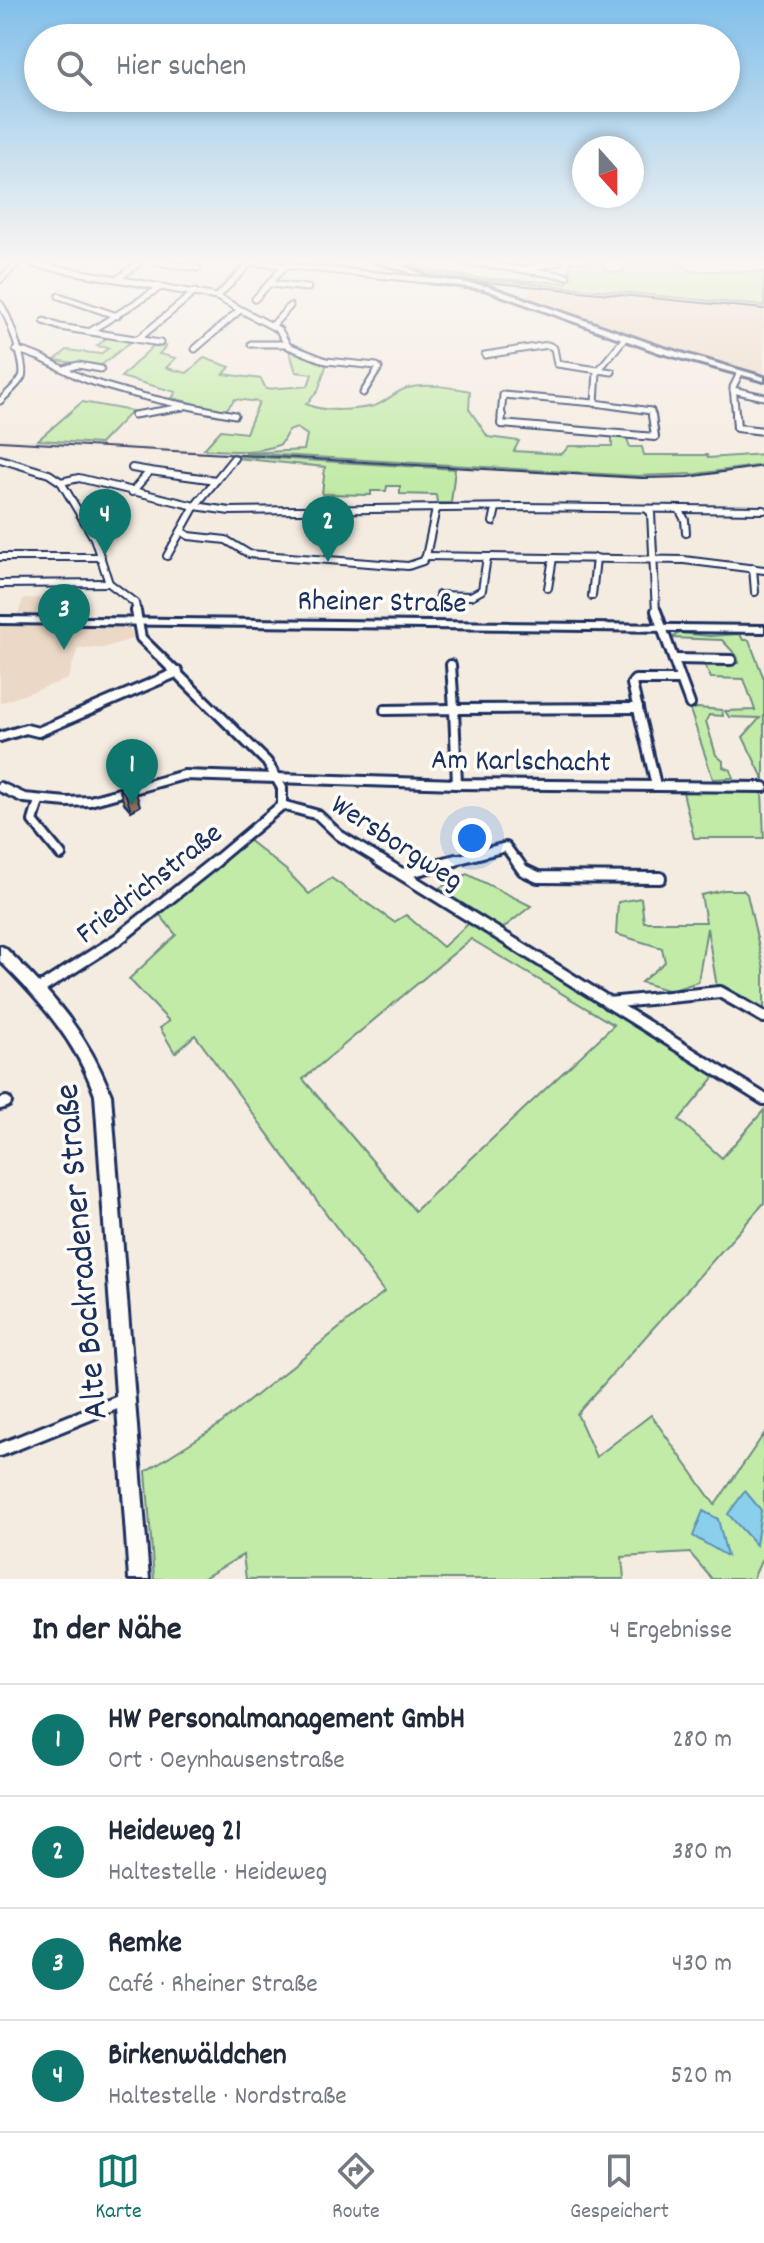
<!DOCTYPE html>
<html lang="de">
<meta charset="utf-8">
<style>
body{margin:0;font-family:Dekko,sans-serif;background:#f6f6f7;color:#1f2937}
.compass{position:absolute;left:572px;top:136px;width:72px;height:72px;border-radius:50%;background:#fff;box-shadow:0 4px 12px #0003;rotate:159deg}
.you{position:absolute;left:472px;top:838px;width:28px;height:28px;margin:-20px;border:6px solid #fff;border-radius:50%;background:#1a73e8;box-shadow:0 0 0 12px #1a73e833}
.badge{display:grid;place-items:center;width:52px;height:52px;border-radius:50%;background:#0f766e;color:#fff;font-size:26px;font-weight:700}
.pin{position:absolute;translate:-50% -66px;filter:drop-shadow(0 2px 4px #0008)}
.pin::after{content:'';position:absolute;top:42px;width:28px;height:24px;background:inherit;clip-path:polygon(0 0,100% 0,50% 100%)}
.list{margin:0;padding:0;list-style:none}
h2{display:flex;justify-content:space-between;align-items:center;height:104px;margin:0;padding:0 32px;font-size:34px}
h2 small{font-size:26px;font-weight:400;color:#747a83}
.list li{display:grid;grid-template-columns:52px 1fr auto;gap:24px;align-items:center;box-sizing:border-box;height:112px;padding:0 32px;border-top:2px solid #e0e1e3}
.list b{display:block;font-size:30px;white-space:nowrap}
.list p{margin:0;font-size:26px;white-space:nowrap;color:#747a83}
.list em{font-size:26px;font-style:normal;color:#747a83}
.icon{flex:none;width:44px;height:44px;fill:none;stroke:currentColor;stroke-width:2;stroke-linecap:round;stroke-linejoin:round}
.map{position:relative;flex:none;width:764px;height:1579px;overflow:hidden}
.search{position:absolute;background:#fff;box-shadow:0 4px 12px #0003;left:24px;right:24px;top:24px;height:88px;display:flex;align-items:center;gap:20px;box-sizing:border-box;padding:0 28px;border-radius:44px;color:#747a83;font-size:30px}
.sheet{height:552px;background:#fff}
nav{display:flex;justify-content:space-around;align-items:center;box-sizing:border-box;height:112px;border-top:2px solid #e0e1e3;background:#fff;font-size:22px;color:#747a83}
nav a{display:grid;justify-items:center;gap:4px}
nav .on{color:#0f766e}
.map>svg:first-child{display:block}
</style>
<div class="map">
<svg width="764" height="1579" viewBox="0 0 764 1579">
<rect width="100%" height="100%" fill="#f5ece1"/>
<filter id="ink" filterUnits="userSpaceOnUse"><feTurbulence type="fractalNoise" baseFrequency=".0125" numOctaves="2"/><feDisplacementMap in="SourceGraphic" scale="16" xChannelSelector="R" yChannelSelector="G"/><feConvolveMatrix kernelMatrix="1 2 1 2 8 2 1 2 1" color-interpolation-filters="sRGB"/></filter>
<g filter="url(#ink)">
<g fill="#ecd8c6">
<polygon points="534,288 764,311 764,376 625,334 522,297"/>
<polygon points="0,439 637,476 764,465 764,468 690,478 629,479 0,442"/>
<polygon points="24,598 69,599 67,604 72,604 82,615 17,615"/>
<polygon points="0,626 128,627 135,638 103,648 78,648 68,679 0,703"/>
</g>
<g fill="#c2eba7" stroke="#6e8d82" stroke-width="2" fill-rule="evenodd">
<polygon points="571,262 603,262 606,271 622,273 625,263 681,262 690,271 764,272 764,306 430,274 407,267 477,278 567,283"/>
<polygon points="109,336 133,340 99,367 55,360 67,350 100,354 109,348 97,346"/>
<path d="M 155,344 L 166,346 L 159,354 L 176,358 L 166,368 L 187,373 L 204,358 L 230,367 L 224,374 L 261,379 L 266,389 L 308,386 L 312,374 L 296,372 L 289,350 L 293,348 L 327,363 L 318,391 L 306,404 C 325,413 355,410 374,406 C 385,403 394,392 407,388 C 427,383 450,387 470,391 L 469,409 L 488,437 L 519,441 L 514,451 L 562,454 L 569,446 L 612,446 L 612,435 L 626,436 L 630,447 L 642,447 L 644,455 L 707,455 L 708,458 L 764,454 L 764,465 L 696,474 L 637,476 L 245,453 L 304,450 L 307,435 L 297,428 L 288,431 L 281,444 C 257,454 230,451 204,449 L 221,430 L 246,433 L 259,402 L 235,399 L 225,411 L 172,398 L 176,392 L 121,377 Z"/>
<polygon points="82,402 132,411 100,444 38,440"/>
<polygon points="237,456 455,469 451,503 437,503 436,495 400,494 400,486 387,486 386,491 371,491 371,495 322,494 325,467 235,458"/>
<polygon points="679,633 710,636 740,634 743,640 749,640 764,679 764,780 743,737 760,718 729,717 725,711 755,710 744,679 711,678 703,662 739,663 737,656 722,640 672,638"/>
<polygon points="697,708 722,710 723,716 709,715 706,721 716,755 723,761 723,767 731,770 733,778 713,779 690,710"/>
<polygon points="682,788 762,790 764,838 694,838"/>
<path d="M 247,839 L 286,870 L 309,894 L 331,878 L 394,922 L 406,915 L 443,947 L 469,923 L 474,915 L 435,890 L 467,874 L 531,906 L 492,937 L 717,1074 L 679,1120 L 722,1158 L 764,1110 L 764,1203 L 577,1414 L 596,1457 L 651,1415 L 715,1505 L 764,1434 L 764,1565 L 761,1561 L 753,1579 L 712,1579 L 690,1553 L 622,1557 L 624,1579 L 246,1579 L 243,1555 L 202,1579 L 154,1579 L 146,1471 L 219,1425 L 384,1292 L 195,1035 L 175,1053 L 160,1028 L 169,1021 L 129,979 L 176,935 L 160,915 ZM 471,939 L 614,1025 L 415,1211 L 303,1079 Z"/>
<polygon points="724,890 743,890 747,894 764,969 764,1013 717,987 707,928 698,982 670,991 641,982 665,962 662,948 616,934 618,902 641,898 644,922 706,922 701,895"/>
</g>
<g fill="#8ad0ec" stroke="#5e90b3" stroke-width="2">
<polygon points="745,1491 761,1510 756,1545 728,1514"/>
<polygon points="703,1511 718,1519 727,1556 693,1536"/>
</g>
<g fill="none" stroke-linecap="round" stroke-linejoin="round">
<defs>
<g id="street-far4">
<polyline points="156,262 198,268"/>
<polyline points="250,262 427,280"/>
<polyline points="468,262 567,276"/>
<polyline points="396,263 416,262"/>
<polyline points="32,264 217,297 279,330 288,346 326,361 377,366 379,368 363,393"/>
<polyline points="526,269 558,262"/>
<polyline points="119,278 140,262"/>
<polyline points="0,280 18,262"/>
<polyline points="270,284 308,288"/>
<polyline points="59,296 117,316"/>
<polyline points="217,297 251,262"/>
<polyline points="255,299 285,266"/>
<path d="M 0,304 C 7,312 27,367 22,377 C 18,385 7,394 0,401"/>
<polyline points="44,321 60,327 160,343"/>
<polyline points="272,326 290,306"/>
<polyline points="89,332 161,287"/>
<polyline points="138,339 195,292"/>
<polyline points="251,344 286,344"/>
<polyline points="195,349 240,310"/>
<path d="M 16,350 C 43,355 64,372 90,381 C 137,397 186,406 235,415"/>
<polyline points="485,355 548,345 554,348 557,364 612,372"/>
<polyline points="67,368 78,365 101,369"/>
<polyline points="733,390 764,397"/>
<polyline points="595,403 651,411 652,417"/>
<polyline points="595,403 597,372 625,338"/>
<polyline points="134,415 183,407"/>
<polyline points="501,417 503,395 595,403"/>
<polyline points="736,417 733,387 740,373"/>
</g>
<g id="street-far3">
<polyline points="502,415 501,424 655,437 652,415"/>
<polyline points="736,415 737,428 764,431"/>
<polyline points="0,459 49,474 61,482 94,538 109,583 135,603 137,613"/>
<polyline points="132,468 150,471 132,492"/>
<polyline points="150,471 216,480"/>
<polyline points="61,482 79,478 195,506 230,511 522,507 764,510"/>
<polyline points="679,509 685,520 686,533"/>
<polyline points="648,510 651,513 656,613"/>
<polyline points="493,522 496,508"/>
<polyline points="181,531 189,536 226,540 249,554 408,566 423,561 426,556 436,509"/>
<polyline points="167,556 195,506 234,458"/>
<polyline points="426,556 684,560 764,570"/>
<polyline points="0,557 101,557"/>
<polyline points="753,568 755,592"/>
<polyline points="0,584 109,583"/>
<polyline points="548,588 553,558"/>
<polyline points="439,595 471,596 482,590 487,557"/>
<polyline points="592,596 596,558"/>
</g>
<g id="street-far2">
<polyline points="136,611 141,638 267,762 282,788 282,805"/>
<polyline points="656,611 681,680 635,680 632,684 656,785"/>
<polyline points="674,659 731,660"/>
<polyline points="451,665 454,709 638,708"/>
<polyline points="681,680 690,704"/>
<polyline points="385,710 454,709 457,784"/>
<polyline points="0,737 26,729 38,732 178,672"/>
<polyline points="0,787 24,798 67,802 90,801 184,775 457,784 764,787"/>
<polyline points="39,801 33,821 61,855"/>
<polyline points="282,805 318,815 339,835 383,862"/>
<polyline points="214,862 282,805"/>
<polyline points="448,862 506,847 517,862"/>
</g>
<g id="street-far1">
<polyline points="379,860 764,1099"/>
<polyline points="516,860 523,870 538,877 660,878"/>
<polyline points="402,874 456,860"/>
<polyline points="38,990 118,939 217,860"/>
<polyline points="608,1003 720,992 764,1017"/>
<polyline points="0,1104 6,1102"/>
</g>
<polyline id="street" points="0,1450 124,1400"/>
<g id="secondary">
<polygon points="376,262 387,262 408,268 429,278 487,286 664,348 764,377 764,381 658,352 484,289 427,282 404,270"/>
<polygon points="0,617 764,626 764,632 0,623"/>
<path d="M 0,946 L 5,948 C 52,994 87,1032 111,1095 L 149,1579 L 129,1579 L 95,1095 C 76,1041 40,1001 0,961 Z"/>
</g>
</defs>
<use href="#street-far4" stroke="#1b2f5e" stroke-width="9"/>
<use href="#street-far3" stroke="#1b2f5e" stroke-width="10"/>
<use href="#street-far2" stroke="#1b2f5e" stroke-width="14"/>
<use href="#street-far1" stroke="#1b2f5e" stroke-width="16"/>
<use href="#street" stroke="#1b2f5e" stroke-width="18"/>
<use href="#secondary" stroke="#1b2f5e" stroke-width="6"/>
<use href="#street-far4" stroke="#fdfcf7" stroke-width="5"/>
<use href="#street-far3" stroke="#fdfcf7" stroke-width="6"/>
<use href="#street-far2" stroke="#fdfcf7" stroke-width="8"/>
<use href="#street-far1" stroke="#fdfcf7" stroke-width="10"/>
<use href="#street" stroke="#fdfcf7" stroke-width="12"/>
<use href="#secondary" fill="#fdfcf7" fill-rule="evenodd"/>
<g stroke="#1b2f5e" stroke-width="2">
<polyline points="280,262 764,309"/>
<polyline points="0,441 642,478 688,477 764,466"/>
</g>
</g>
<polygon fill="#b89275" stroke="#1b2f5e" stroke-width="2" points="119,788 135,790 140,806 131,811 124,803"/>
<polygon fill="#96775f" stroke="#1b2f5e" stroke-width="2" points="135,790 140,806 131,811 126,795"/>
<polygon fill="#d6aa88" stroke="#1b2f5e" stroke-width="2" points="131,781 135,790 126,795 119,788"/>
</g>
<linearGradient id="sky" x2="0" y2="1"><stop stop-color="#82bfea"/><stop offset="0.54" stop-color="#faf6f2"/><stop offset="1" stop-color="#faf6f2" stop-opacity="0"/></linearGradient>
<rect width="764" height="483" fill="url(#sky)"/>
<g text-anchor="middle" stroke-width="7" stroke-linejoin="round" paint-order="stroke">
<g font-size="30" fill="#1b2f5e" stroke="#fdfcf7">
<text transform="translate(382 600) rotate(1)" y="10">Rheiner Straße</text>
<text transform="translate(521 759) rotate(1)" y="10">Am Karlschacht</text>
<text transform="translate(398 841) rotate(33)" y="10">Wersborgweg</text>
<text transform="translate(148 882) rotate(-38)" y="10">Friedrichstraße</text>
</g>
<g font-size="36" fill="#1b2f5e" stroke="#fdfcf7">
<text transform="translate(78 1252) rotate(-95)" y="13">Alte Bockradener Straße</text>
</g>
</g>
</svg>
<svg class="compass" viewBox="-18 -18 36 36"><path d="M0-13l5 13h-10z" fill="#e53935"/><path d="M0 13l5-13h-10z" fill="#747a83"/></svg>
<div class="you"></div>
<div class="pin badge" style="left:132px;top:805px">1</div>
<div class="pin badge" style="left:328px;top:562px">2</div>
<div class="pin badge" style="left:64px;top:650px">3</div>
<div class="pin badge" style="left:105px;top:555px">4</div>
<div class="search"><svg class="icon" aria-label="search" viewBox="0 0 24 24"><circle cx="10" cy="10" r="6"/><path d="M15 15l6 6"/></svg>Hier suchen</div>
</div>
<section class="sheet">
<h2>In der Nähe<small>4 Ergebnisse</small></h2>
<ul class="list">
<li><span class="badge">1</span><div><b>HW Personalmanagement GmbH</b><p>Ort · Oeynhausenstraße</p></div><em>280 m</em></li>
<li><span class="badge">2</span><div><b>Heideweg 21</b><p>Haltestelle · Heideweg</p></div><em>380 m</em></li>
<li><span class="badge">3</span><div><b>Remke</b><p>Café · Rheiner Straße</p></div><em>430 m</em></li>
<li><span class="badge">4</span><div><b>Birkenwäldchen</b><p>Haltestelle · Nordstraße</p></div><em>520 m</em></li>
</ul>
</section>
<nav>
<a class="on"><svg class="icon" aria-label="map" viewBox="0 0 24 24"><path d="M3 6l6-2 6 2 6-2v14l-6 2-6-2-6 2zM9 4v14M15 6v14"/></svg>Karte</a>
<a><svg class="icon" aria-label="directions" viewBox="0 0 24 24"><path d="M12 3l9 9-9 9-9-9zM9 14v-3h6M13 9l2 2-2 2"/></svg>Route</a>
<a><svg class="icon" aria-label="saved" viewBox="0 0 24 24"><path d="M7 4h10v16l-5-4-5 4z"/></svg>Gespeichert</a>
</nav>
